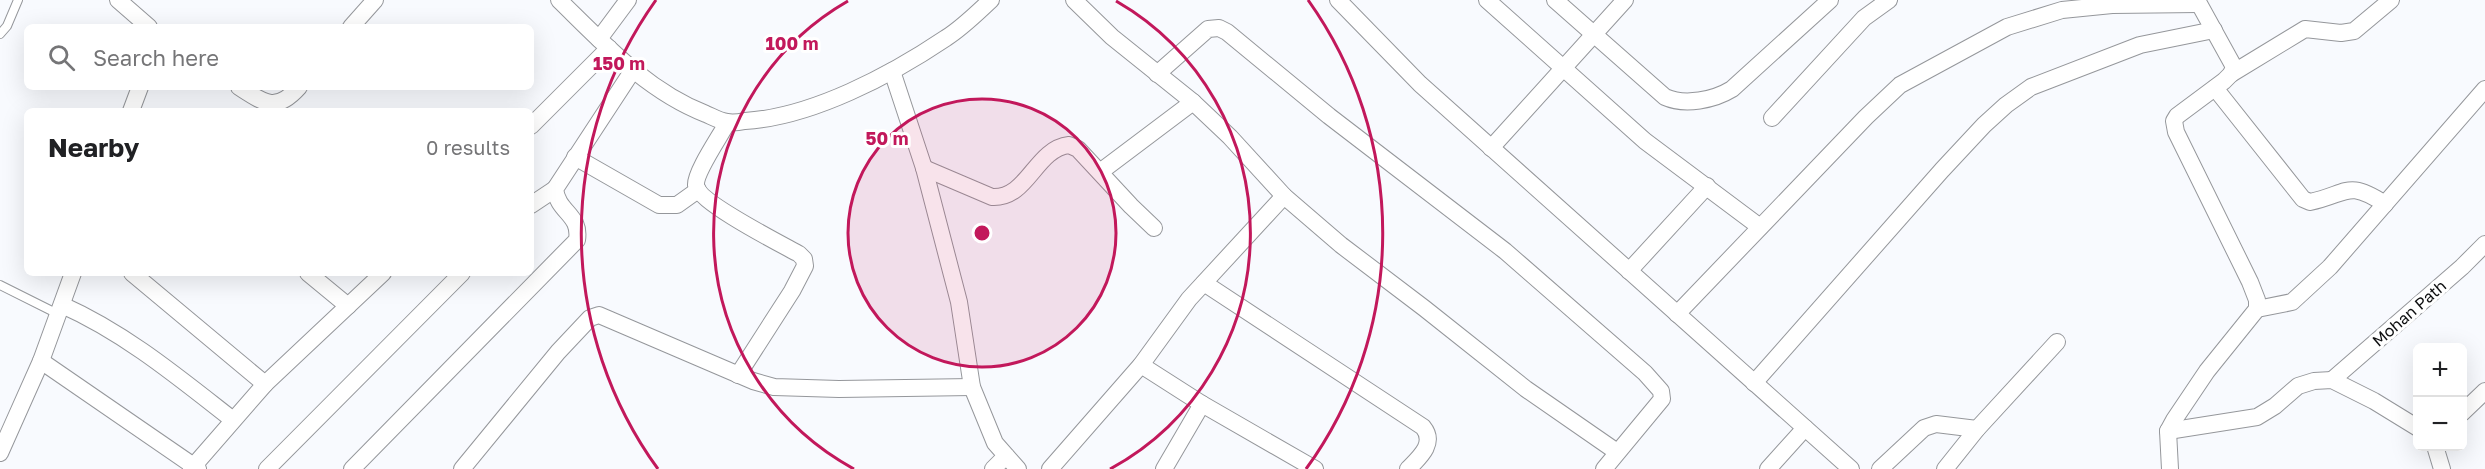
<!DOCTYPE html>
<meta charset="utf-8">
<style>
body{margin:0;font-family:"Golos Text",sans-serif;background:#f2f2f2;color:#202124}
.controls{position:absolute;right:18px;bottom:18px;display:grid;overflow:hidden;border-radius:9px;box-shadow:0 6px 24px #0002}
.controls button{width:54px;height:54px;display:grid;place-items:center;padding:0;border:0;border-bottom:2px solid #e0e0e0;background:#fff;color:#202124;font:30px sans-serif}
.list{margin:0;padding:0;list-style:none}
h2{display:flex;justify-content:space-between;align-items:center;height:78px;margin:0;padding:0 24px;font-size:26px}
h2 small{font-size:20px;font-weight:400;color:#757577}
.icon{flex:none;width:33px;height:33px;fill:none;stroke:currentColor;stroke-width:2;stroke-linecap:round;stroke-linejoin:round}
.map{position:relative;flex:none;width:2485px;height:469px;overflow:hidden}
.search{position:absolute;background:#fff;box-shadow:0 6px 24px #0002;left:24px;top:24px;width:510px;height:66px;display:flex;align-items:center;gap:15px;box-sizing:border-box;padding:0 21px;border-radius:9px;color:#757577;font-size:22px}
.panel{position:absolute;background:#fff;box-shadow:0 6px 24px #0002;left:24px;top:108px;width:510px;height:168px;border-radius:9px}
.map>svg:first-child{display:block}
</style>
<div class="map">
<svg width="2485" height="469" viewBox="0 0 2485 469">
<rect width="100%" height="100%" fill="#f8fafe"/>
<g fill="none" stroke-linecap="round" stroke-linejoin="round">
<defs>
<g id="lane">
<polyline points="0,34 7,26 18,0"/>
<polyline points="0,285 58,314"/>
</g>
<g id="street">
<polyline points="118,0 149,27"/>
<path d="M 559,0 C 604,44 647,91 706,114 C 713,117 720,121 727,122 C 733,123 740,122 745,121 C 812,117 891,75 946,38 C 962,28 977,13 991,0"/>
<polyline points="1074,0 1112,37 1193,102 1230,137 1284,196 1341,245 1424,308 1526,389 1617,452"/>
<polyline points="1338,0 1420,84 1851,469"/>
<polyline points="1487,0 1645,141 1760,227"/>
<path d="M 1555,0 L 1665,97 C 1685,106 1714,100 1732,89 L 1830,0"/>
<polyline points="351,27 375,0"/>
<polyline points="599,39 628,0"/>
<polyline points="892,71 924,168 959,302 972,387 995,443 1018,469"/>
<polyline points="1157,74 1208,29 1219,28 1227,32 1329,116 1505,251 1645,373 1661,391 1662,399 1604,469"/>
<polyline points="2231,74 2305,29 2341,33 2354,31 2391,0"/>
<path d="M 239,87 C 264,103 276,113 299,87"/>
<path d="M 2215,88 L 2303,199 L 2310,202 C 2348,194 2347,179 2385,204"/>
<polyline points="131,111 140,87"/>
<polyline points="1772,118 1864,18 1889,0"/>
<path d="M 727,123 C 721,135 695,172 696,185 C 698,202 781,244 799,254 L 804,259 L 805,266 L 792,291 L 738,375"/>
<polyline points="531,126 609,48"/>
<polyline points="1491,148 1625,0"/>
<polyline points="575,157 659,205 677,205 698,190"/>
<path d="M 924,168 L 992,197 C 1028,199 1035,149 1069,145 L 1078,149 L 1131,206 L 1154,228"/>
<polyline points="1100,172 1193,102"/>
<polyline points="531,205 555,189"/>
<polyline points="1629,271 1707,186"/>
<polyline points="132,273 265,384"/>
<polyline points="308,273 348,306"/>
<path d="M 1204,283 L 1423,427 C 1436,443 1420,457 1408,469"/>
<path d="M 62,305 C 125,333 178,377 233,420"/>
<polyline points="2257,309 2292,302 2330,267 2485,89"/>
<polyline points="1677,314 1866,117 1900,85 2007,27 2062,10 2112,5 2198,4"/>
<polyline points="41,361 198,469"/>
<polyline points="1141,365 1202,404 1315,469"/>
<polyline points="2332,380 2462,267 2485,244"/>
<polyline points="1754,383 1942,170 1984,125 2006,105 2031,87 2140,45 2214,30"/>
<polyline points="2462,413 2485,391"/>
<polyline points="2168,431 2257,417 2275,406 2298,386 2314,381 2332,380 2374,401 2418,428"/>
<polyline points="2435,446 2442,469"/>
<polyline points="0,453 41,361 73,273"/>
<polyline points="191,469 265,384 383,273"/>
<polyline points="267,469 462,273"/>
<path d="M 352,469 L 577,240 C 581,214 558,213 555,189 L 633,70"/>
<polyline points="462,469 558,352 590,318 599,315 753,381 774,387 839,389 972,387"/>
<polyline points="993,469 1006,456"/>
<polyline points="1050,469 1141,365 1189,299 1284,196"/>
<polyline points="1164,469 1202,404"/>
<polyline points="1768,469 1805,428"/>
<polyline points="1880,469 1924,428 1936,424 1977,429"/>
<polyline points="1945,469 1977,429 2057,342"/>
<polyline points="2170,469 2168,431 2174,420 2207,371 2257,309 2257,300 2250,282 2176,132 2174,121 2177,116 2224,81 2231,74 2234,67 2197,0"/>
</g>
</defs>
<use href="#lane" stroke="#95979b" stroke-width="10"/>
<use href="#street" stroke="#95979b" stroke-width="18"/>
<use href="#lane" stroke="#fff" stroke-width="8"/>
<use href="#street" stroke="#fff" stroke-width="16"/>
</g>
<circle cx="982" cy="233" r="134" fill="#c2185b" fill-opacity=".12"/>
<g fill="none" stroke="#c2185b" stroke-width="3">
<circle cx="982" cy="233" r="134"/>
<path d="M854 469A268 268 0 0 1 848 1M1116 1A268 268 0 0 1 1110 469"/>
<path d="M658 469A401 401 0 0 1 656 0M1308 0A401 401 0 0 1 1306 469"/>
</g>
<g text-anchor="middle" stroke-width="6" stroke-linejoin="round" paint-order="stroke">
<g font-size="16" fill="#0d0e0f" stroke="#fff">
<text transform="translate(2409 313) rotate(-41)" y="6">Mohan Path</text>
</g>
</g>
<circle cx="982" cy="233" r="9" fill="#c2185b" stroke="#fff" stroke-width="3"/>
<g font-size="18" text-anchor="middle" font-weight="bold" fill="#c2185b" stroke="#fff" stroke-width="6" stroke-linejoin="round" paint-order="stroke">
<text x="792" y="50">100 m</text>
<text x="619" y="70">150 m</text>
<text x="887" y="145">50 m</text>
</g>
</svg>
<div class="controls">
<button>+</button>
<button>−</button>
</div>
<div class="search"><svg class="icon" aria-label="search" viewBox="0 0 24 24"><circle cx="10" cy="10" r="6"/><path d="M15 15l6 6"/></svg>Search here</div>
<section class="panel">
<h2>Nearby<small>0 results</small></h2>
<ul class="list">
</ul>
</section>
</div>
